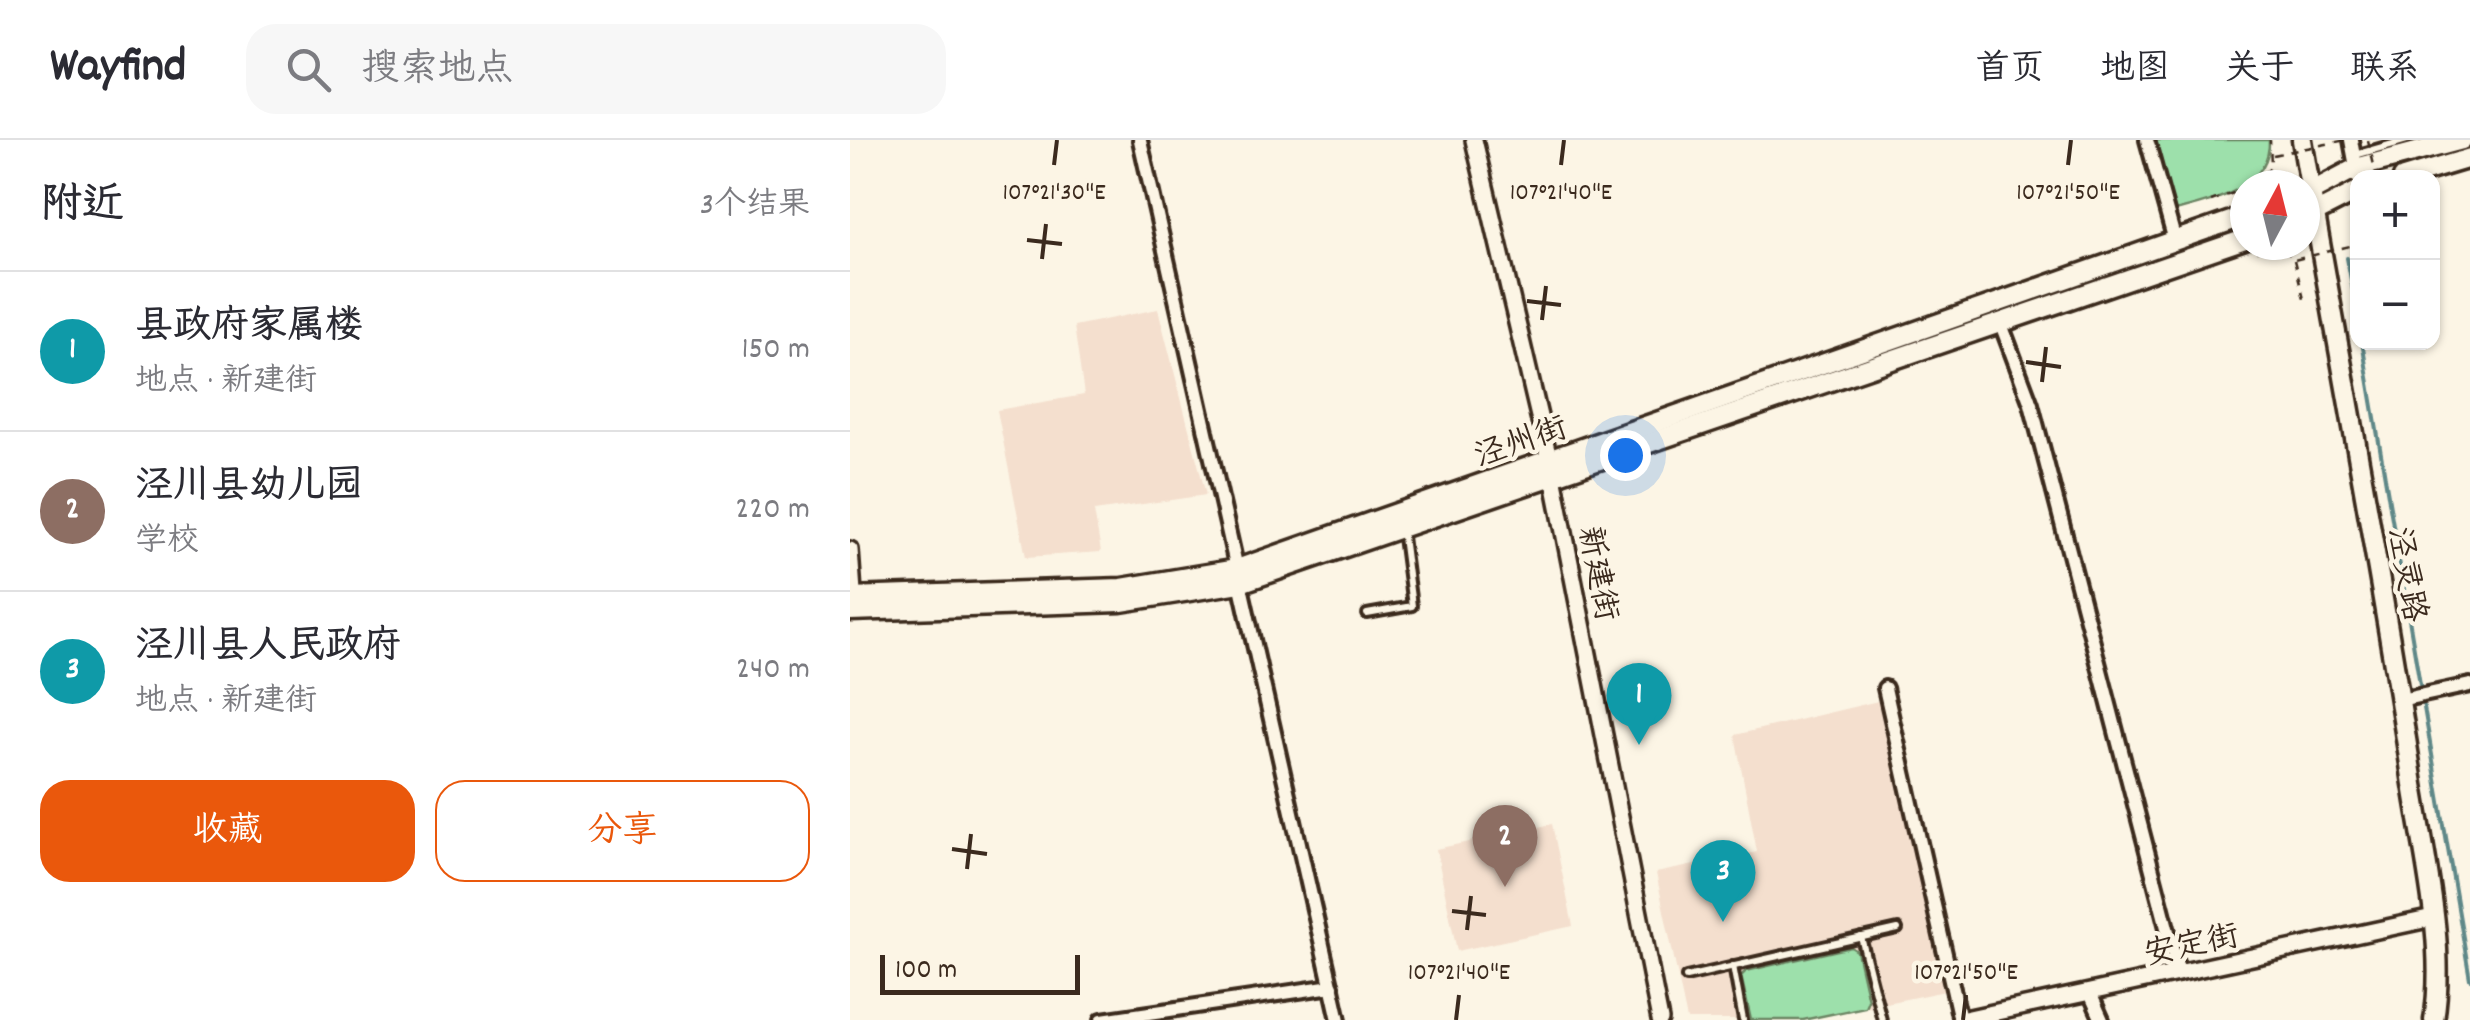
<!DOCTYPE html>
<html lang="zh">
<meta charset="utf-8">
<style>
body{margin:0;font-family:Dekko,"LXGW WenKai TC",sans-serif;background:#f7f7f7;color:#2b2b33}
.controls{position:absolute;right:30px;top:30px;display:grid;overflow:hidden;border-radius:20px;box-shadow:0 2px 8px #0004}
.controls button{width:90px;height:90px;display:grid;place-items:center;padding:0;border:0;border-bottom:2px solid #e1e1e2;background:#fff;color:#2b2b33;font:50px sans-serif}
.compass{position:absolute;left:1380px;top:30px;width:90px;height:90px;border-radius:50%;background:#fff;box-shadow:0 2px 8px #0004;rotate:7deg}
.scale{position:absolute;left:30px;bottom:25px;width:200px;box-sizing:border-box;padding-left:10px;border:5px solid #3b2a1e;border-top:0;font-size:28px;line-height:35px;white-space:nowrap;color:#3b2a1e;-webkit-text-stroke:8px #fcf5e5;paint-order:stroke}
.you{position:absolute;left:775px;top:315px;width:35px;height:35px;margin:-25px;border:8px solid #fff;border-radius:50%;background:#1a73e8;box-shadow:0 0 0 15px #1a73e833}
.badge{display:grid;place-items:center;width:65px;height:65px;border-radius:50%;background:#ea580c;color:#fff;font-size:32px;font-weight:700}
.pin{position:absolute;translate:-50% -82px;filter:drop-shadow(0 2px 5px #0008)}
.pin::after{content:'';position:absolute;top:52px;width:35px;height:30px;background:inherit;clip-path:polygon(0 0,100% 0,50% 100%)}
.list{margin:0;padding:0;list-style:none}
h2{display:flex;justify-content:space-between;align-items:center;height:130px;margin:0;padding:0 40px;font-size:42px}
h2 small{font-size:32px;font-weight:400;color:#7c7c81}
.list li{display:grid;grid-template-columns:65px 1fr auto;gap:30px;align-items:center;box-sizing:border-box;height:160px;padding:0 40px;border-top:2px solid #e1e1e2}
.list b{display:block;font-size:38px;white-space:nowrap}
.list p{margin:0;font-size:32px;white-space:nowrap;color:#7c7c81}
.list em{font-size:32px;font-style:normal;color:#7c7c81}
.actions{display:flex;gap:20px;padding:30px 40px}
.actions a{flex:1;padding:22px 0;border:2px solid #ea580c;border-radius:30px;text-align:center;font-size:35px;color:#ea580c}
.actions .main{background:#ea580c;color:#fff}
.icon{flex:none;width:55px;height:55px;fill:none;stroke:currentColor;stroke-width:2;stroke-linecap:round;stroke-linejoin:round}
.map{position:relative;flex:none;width:1620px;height:880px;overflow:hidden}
header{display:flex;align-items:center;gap:60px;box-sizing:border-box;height:140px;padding:0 50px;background:#fff;border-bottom:2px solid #e1e1e2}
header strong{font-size:48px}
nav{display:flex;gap:55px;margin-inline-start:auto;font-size:35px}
.search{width:700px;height:90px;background:#f7f7f7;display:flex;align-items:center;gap:25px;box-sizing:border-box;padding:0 35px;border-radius:30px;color:#7c7c81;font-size:38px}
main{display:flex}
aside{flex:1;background:#fff}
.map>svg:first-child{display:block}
</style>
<header>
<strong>Wayfind</strong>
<div class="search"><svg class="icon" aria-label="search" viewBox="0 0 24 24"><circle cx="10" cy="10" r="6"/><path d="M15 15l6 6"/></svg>搜索地点</div>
<nav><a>首页</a><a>地图</a><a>关于</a><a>联系</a></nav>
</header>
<main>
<aside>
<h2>附近<small>3个结果</small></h2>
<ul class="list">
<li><span class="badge" style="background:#0f9aa8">1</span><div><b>县政府家属楼</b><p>地点 · 新建街</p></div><em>150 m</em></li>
<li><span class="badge" style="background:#8d6e63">2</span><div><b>泾川县幼儿园</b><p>学校</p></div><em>220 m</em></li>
<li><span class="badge" style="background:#0f9aa8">3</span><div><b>泾川县人民政府</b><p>地点 · 新建街</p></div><em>240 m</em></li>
</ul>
<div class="actions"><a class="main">收藏</a><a>分享</a></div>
</aside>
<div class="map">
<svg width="1620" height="880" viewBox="0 0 1620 880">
<rect width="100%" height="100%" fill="#fcf5e5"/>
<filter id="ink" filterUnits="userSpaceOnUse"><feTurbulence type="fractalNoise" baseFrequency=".01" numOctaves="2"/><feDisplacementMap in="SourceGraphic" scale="20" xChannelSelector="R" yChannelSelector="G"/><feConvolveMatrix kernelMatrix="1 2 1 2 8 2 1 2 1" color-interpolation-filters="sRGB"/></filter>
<g filter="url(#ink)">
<g fill="#f4dfce">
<polygon points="308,169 356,355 244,371 251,412 176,417 147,270 234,255 224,186"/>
<polygon points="1028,561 1095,851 953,880 837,880 806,733 907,712 885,595"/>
<polygon points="702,684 723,786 607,811 586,709"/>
</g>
<g fill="#9de0ab" stroke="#6c8564" stroke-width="2.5">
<path d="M 1300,0 L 1419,0 C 1421,48 1363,61 1325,71 Z"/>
<polygon points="1001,807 1007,811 1018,860 1015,867 953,880 901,880 891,836 896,831"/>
</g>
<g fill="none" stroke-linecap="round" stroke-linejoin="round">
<g stroke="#5e8888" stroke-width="4">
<polyline points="1497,118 1508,178"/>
<polyline points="1512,202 1620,839"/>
</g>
<defs>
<g id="service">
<polyline points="1505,15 1557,0"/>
<polyline points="517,474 562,466 552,389"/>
<polyline points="1011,797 1032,880"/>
<polyline points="883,826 893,880"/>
<polyline points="836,837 1048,789"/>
</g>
<g id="minor">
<polyline points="290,0 489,880"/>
<polyline points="1297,0 1325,101"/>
<polyline points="1501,0 1508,38"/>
<polyline points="1151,184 1181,264 1329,834"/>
<polyline points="1035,548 1110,880"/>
<polyline points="1550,560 1620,545"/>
<polyline points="1240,853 1252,880"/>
<polyline points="252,880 482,846"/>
</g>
<g id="tertiary">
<polyline points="624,0 703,336 810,880"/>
<polyline points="0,410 4,466"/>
<polyline points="1110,880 1583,778"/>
</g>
<g id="secondary">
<path d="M 1452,0 C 1488,210 1529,420 1561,631 C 1572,708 1597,802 1584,880"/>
<polyline points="1553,38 1620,18"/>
<polyline points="1455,55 1506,28 1612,0"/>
<polyline points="1455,78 1508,51"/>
<polyline points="0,457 272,448 387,429 1395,76"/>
<polyline points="0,471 271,462 390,443 1395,99"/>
</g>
</defs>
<use href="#service" stroke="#3b2a1e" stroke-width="14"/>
<use href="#minor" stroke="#3b2a1e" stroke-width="20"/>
<use href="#tertiary" stroke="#3b2a1e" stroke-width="22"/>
<use href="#secondary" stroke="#3b2a1e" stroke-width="25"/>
<g stroke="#3b2a1e" stroke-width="2.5" stroke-dasharray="8 8" stroke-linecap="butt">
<polyline points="1403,45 1421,26 1420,0"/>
<polyline points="1361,61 1395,49"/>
<polyline points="1406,111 1418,107"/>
<polyline points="1444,120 1454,159"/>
</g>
<use href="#service" stroke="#fcf5e5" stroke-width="6"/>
<use href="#minor" stroke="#fcf5e5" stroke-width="12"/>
<use href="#tertiary" stroke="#fcf5e5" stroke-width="15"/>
<use href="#secondary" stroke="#fcf5e5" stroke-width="18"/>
<g stroke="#3b2a1e" stroke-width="2.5" stroke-dasharray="8 8" stroke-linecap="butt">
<polyline points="1518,0 1527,38"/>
<polyline points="1423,15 1496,0"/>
<polyline points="1418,105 1438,113 1444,120 1508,104"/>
</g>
</g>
</g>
<path fill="none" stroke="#3b2a1e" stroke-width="4" d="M 204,25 L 207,0M 711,25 L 714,0M 1218,25 L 1221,0M 177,100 L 212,104M 192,119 L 196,84M 677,161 L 711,165M 692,180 L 696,146M 1176,222 L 1211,227M 1192,242 L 1196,207M 102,709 L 137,714M 117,729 L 121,694M 602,771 L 636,775M 617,790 L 621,756M 606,880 L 609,855M 1113,880 L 1116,855"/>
<g text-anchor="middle" stroke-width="9" stroke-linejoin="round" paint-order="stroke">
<g font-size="32" fill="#3b2a1e" stroke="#fcf5e5">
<text transform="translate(670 300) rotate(-19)" y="11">泾州街</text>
<text transform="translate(750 433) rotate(79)" y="11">新建街</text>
<text transform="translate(1559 434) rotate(80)" y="11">泾灵路</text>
<text transform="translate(1341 803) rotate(-12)" y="11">安定街</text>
</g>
</g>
<g font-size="25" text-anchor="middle" fill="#3b2a1e" stroke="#fcf5e5" stroke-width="9" stroke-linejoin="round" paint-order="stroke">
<text x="204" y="59">107°21'30"E</text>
<text x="711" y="59">107°21'40"E</text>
<text x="1218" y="59">107°21'50"E</text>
<text x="609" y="839">107°21'40"E</text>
<text x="1116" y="839">107°21'50"E</text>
</g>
</svg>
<div class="controls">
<button>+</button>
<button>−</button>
</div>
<svg class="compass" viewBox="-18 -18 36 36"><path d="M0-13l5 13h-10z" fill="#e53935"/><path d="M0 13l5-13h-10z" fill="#7c7c81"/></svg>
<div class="scale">100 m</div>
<div class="you"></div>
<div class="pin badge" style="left:789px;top:605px;background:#0f9aa8">1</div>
<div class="pin badge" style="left:655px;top:747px;background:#8d6e63">2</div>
<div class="pin badge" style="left:873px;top:782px;background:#0f9aa8">3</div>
</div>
</main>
